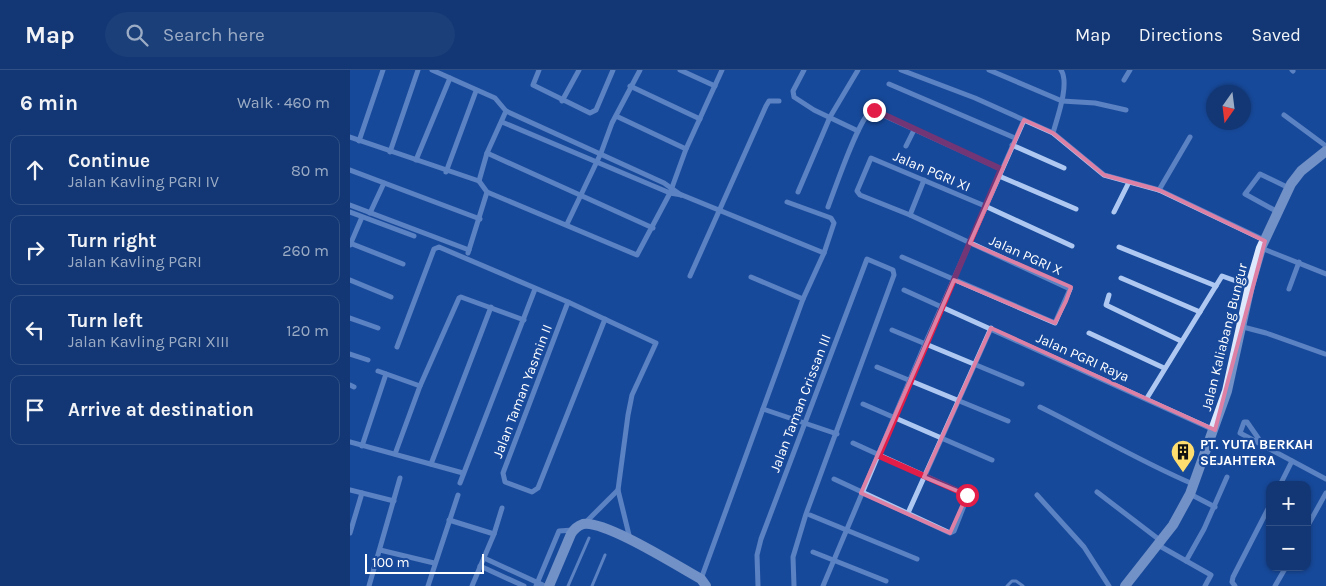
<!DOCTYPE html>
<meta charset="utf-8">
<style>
body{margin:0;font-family:Karla,sans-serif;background:#1b3f79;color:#f1f3f6}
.controls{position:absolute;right:15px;bottom:15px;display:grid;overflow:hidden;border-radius:10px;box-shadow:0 1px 4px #0004}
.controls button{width:45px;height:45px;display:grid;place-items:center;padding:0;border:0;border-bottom:1px solid #315186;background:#123774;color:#f1f3f6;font:25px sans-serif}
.compass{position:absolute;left:856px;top:15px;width:45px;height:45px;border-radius:50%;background:#123774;box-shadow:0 1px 4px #0004;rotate:194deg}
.scale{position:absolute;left:15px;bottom:12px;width:119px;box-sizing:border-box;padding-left:5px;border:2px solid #fff;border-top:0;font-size:14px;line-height:18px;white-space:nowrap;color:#fff;-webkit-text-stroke:4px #18499a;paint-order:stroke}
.stop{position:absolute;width:15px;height:15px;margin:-11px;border:4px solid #e11d48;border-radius:50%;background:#fff}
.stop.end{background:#e11d48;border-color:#fff;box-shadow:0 1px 5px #0008}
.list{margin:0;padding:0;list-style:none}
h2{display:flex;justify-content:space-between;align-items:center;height:65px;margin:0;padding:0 20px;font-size:21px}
h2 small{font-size:16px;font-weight:400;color:#9cacc5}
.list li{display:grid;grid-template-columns:32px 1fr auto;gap:15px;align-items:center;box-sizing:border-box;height:70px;margin:0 10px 10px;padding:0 10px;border:1px solid #315186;border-radius:10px}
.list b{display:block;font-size:19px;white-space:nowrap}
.list p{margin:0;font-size:16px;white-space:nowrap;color:#9cacc5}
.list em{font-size:16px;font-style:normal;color:#9cacc5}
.icon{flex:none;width:28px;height:28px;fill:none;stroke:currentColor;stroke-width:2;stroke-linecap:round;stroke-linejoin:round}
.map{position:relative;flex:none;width:976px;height:516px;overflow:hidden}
header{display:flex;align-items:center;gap:30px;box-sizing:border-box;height:70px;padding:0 25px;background:#123774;border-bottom:1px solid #315186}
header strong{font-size:24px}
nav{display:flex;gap:28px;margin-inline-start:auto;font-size:18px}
.search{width:350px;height:45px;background:#1b3f79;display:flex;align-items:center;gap:12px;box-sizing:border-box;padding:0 18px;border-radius:28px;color:#9cacc5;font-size:19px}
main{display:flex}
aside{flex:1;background:#123774}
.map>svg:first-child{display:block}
</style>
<header>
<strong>Map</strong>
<div class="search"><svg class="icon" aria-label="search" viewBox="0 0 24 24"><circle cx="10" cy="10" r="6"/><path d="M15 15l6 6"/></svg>Search here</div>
<nav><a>Map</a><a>Directions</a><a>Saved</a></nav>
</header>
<main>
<aside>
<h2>6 min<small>Walk · 460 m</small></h2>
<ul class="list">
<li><svg class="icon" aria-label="ahead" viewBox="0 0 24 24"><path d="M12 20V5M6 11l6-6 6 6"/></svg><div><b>Continue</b><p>Jalan Kavling PGRI IV</p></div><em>80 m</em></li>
<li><svg class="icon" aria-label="right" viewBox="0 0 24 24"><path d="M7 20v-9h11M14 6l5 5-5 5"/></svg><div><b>Turn right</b><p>Jalan Kavling PGRI</p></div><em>260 m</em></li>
<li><svg class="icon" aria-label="left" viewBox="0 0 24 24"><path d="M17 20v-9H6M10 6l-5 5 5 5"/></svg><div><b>Turn left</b><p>Jalan Kavling PGRI XIII</p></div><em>120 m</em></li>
<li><svg class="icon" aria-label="arrive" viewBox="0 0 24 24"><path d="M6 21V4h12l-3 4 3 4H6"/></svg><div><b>Arrive at destination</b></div></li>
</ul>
</aside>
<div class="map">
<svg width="976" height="516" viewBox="0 0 976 516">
<rect width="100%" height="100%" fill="#18499a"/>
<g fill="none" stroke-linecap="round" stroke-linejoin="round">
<g stroke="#aec8f1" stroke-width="3">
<polyline points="218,516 239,468"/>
<polyline points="242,516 255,485"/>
<polyline points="657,516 662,511 666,511 673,516"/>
</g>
<g stroke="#aec8f1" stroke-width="5">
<polyline points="82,0 145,28 156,41"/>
<polyline points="189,0 183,15 240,43 246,40 263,0"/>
<polyline points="330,0 365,16"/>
<polyline points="454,0 443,21 444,27 464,40 508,61"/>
<polyline points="551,0 625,28 703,63 754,105 809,120 914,170"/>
<polyline points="639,0 712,31 745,33 776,40"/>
<polyline points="942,0 943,1"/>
<polyline points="774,10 780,0"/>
<polyline points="539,14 665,68"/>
<polyline points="280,16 350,49"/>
<polyline points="212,31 229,0"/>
<polyline points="156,41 314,113 331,125"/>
<polyline points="934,45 976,76"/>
<polyline points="266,46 336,79"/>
<polyline points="152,52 320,123 332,125 474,183"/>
<path d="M 703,63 C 707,48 720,14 711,0"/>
<polyline points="0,67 129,111"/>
<polyline points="9,71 33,0"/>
<polyline points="662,75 714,98"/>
<polyline points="556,76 564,60"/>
<polyline points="40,82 68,0"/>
<polyline points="137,83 303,158"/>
<polyline points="66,90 100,8"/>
<polyline points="0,100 130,149"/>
<polyline points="96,102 126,21"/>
<polyline points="649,106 726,139"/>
<polyline points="129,111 137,83 156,41"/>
<polyline points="809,120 840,67"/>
<polyline points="137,122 287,185 320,123 336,79 372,0"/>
<polyline points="448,122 480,47 508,0"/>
<polyline points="0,135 119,180"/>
<path d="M 478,137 C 485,119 509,47 522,40 L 651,99"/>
<polyline points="926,141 895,124 910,104 939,118"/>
<polyline points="0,142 64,166"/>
<polyline points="764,142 779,112"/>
<polyline points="20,143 34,113"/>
<polyline points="560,145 574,110"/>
<polyline points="217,154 251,83 262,53 290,0"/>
<polyline points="0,173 53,194"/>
<polyline points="0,175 12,147"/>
<polyline points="769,177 866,216"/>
<polyline points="911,178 976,204"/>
<polyline points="118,183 137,122 129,111"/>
<polyline points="552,187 705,253 720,219 560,145 510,125 507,121 521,88 635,136 722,176"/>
<polyline points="340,206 416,36 419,31 429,31"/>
<polyline points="401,207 453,229"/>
<polyline points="771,208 850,242"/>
<polyline points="0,210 41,227"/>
<polyline points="939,219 949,192"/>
<polyline points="554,220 864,360"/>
<polyline points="759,225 756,235 831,271"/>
<polyline points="218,232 153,403 155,412 182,422 188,418 255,249"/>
<polyline points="0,248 28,258"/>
<polyline points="893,257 916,263 975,284"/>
<polyline points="542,260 672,314"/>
<polyline points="739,263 814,298"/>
<polyline points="47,277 84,179 89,177 218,232 306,273 282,325 278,345 268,420 280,469"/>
<polyline points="0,284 18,290"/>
<polyline points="527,297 658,351"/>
<polyline points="28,301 70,316"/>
<polyline points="0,315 4,317"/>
<polyline points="797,328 872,206 900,216"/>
<polyline points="513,334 642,390"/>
<path d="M 690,337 C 741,362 791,392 843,414"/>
<polyline points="413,339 487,364"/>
<polyline points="0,372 113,403"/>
<polyline points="913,375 897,352 894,352 890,363 976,409"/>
<polyline points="12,376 36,304"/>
<polyline points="45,384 70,316 109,228 111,227 174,250"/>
<polyline points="81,394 141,237"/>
<polyline points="484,409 600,463 604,461 617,428 617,425 503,373"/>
<polyline points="110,413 185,219"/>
<polyline points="930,415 942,391"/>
<polyline points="0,420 44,431"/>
<polyline points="747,422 811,471"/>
<polyline points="840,424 865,437"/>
<polyline points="687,425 734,477 759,516"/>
<polyline points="558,443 641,258"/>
<polyline points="460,445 567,489"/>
<polyline points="99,450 144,464"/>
<polyline points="235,453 268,420"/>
<polyline points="957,457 976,423"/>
<polyline points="0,463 12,423"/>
<polyline points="808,475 861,505 855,516"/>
<polyline points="30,480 84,493"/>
<polyline points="463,482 536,511"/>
<polyline points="134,488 195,516"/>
<polyline points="836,491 854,459 877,407"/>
<polyline points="130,496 174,516"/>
<polyline points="351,509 453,229 474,183 484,153 481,148 437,132"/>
<polyline points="19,516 50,408"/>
<polyline points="78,516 108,425"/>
<polyline points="122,516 144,464 152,438"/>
<polyline points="186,516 209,461 223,460"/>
<polyline points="408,516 407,485 411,469 517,189 543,200 544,205 456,444 443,487 444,516"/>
<polyline points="473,516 575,274 674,50"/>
<polyline points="885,516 882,512 883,507 920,435"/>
<polyline points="925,516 936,497"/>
</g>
<g stroke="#dde8fc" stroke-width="10">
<path d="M 199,516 L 221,464 C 224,459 227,456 233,454 C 255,450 329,497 351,509 L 356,516"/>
<polyline points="775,516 823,455 840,424 877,321 900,216 911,178 941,114 951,101 976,81"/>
</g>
</g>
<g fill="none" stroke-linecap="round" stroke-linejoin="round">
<polyline stroke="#e11d48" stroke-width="6" points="524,40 651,99 529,386 617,425"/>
</g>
<path d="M0 0H976V516H0ZM 674,50 L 703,63 L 754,105 L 809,120 L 915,171 L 865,360 L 641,258 L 574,407 L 617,425 L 600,463 L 511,423 L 604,210 L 705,253 L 716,231 L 721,217 L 620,173 Z" fill="#18499a" fill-opacity=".55" fill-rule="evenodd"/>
<path fill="none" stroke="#dd80a5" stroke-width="4" stroke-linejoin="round" d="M 674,50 L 703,63 L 754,105 L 809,120 L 915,171 L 865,360 L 641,258 L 574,407 L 617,425 L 600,463 L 511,423 L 604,210 L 705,253 L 716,231 L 721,217 L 620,173 Z"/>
<defs>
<symbol id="building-pin" viewBox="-11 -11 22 30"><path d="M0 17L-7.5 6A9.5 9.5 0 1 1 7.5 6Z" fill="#ffde6f" stroke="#18499a"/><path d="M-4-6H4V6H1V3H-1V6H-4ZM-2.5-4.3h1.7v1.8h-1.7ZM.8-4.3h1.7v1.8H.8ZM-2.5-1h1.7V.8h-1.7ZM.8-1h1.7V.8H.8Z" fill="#111"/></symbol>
</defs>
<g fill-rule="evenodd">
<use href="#building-pin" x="819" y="368" width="28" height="38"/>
</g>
<g text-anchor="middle" stroke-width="4.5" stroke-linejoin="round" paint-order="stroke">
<g font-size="14" fill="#fff" stroke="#18499a">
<text transform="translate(582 101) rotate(23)" y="5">Jalan PGRI XI</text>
<text transform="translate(676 185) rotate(24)" y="5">Jalan PGRI X</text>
<text transform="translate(874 267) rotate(-76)" y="5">Jalan Kaliabang Bungur</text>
<text transform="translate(733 287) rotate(24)" y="5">Jalan PGRI Raya</text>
<text transform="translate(172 321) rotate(-69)" y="5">Jalan Taman Yasmin II</text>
<text transform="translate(450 333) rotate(-69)" y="5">Jalan Taman Crissan III</text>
</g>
<g font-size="14" font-weight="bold" fill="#fff" stroke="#18499a" text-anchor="start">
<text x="850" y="379">PT. YUTA BERKAH<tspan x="850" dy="16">SEJAHTERA</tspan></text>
</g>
</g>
</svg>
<div class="controls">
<button>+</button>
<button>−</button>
</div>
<svg class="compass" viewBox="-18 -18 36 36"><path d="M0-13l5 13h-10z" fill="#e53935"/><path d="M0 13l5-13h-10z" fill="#9cacc5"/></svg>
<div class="scale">100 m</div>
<div class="stop" style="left:617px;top:425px"></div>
<div class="stop end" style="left:524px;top:40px"></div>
</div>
</main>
